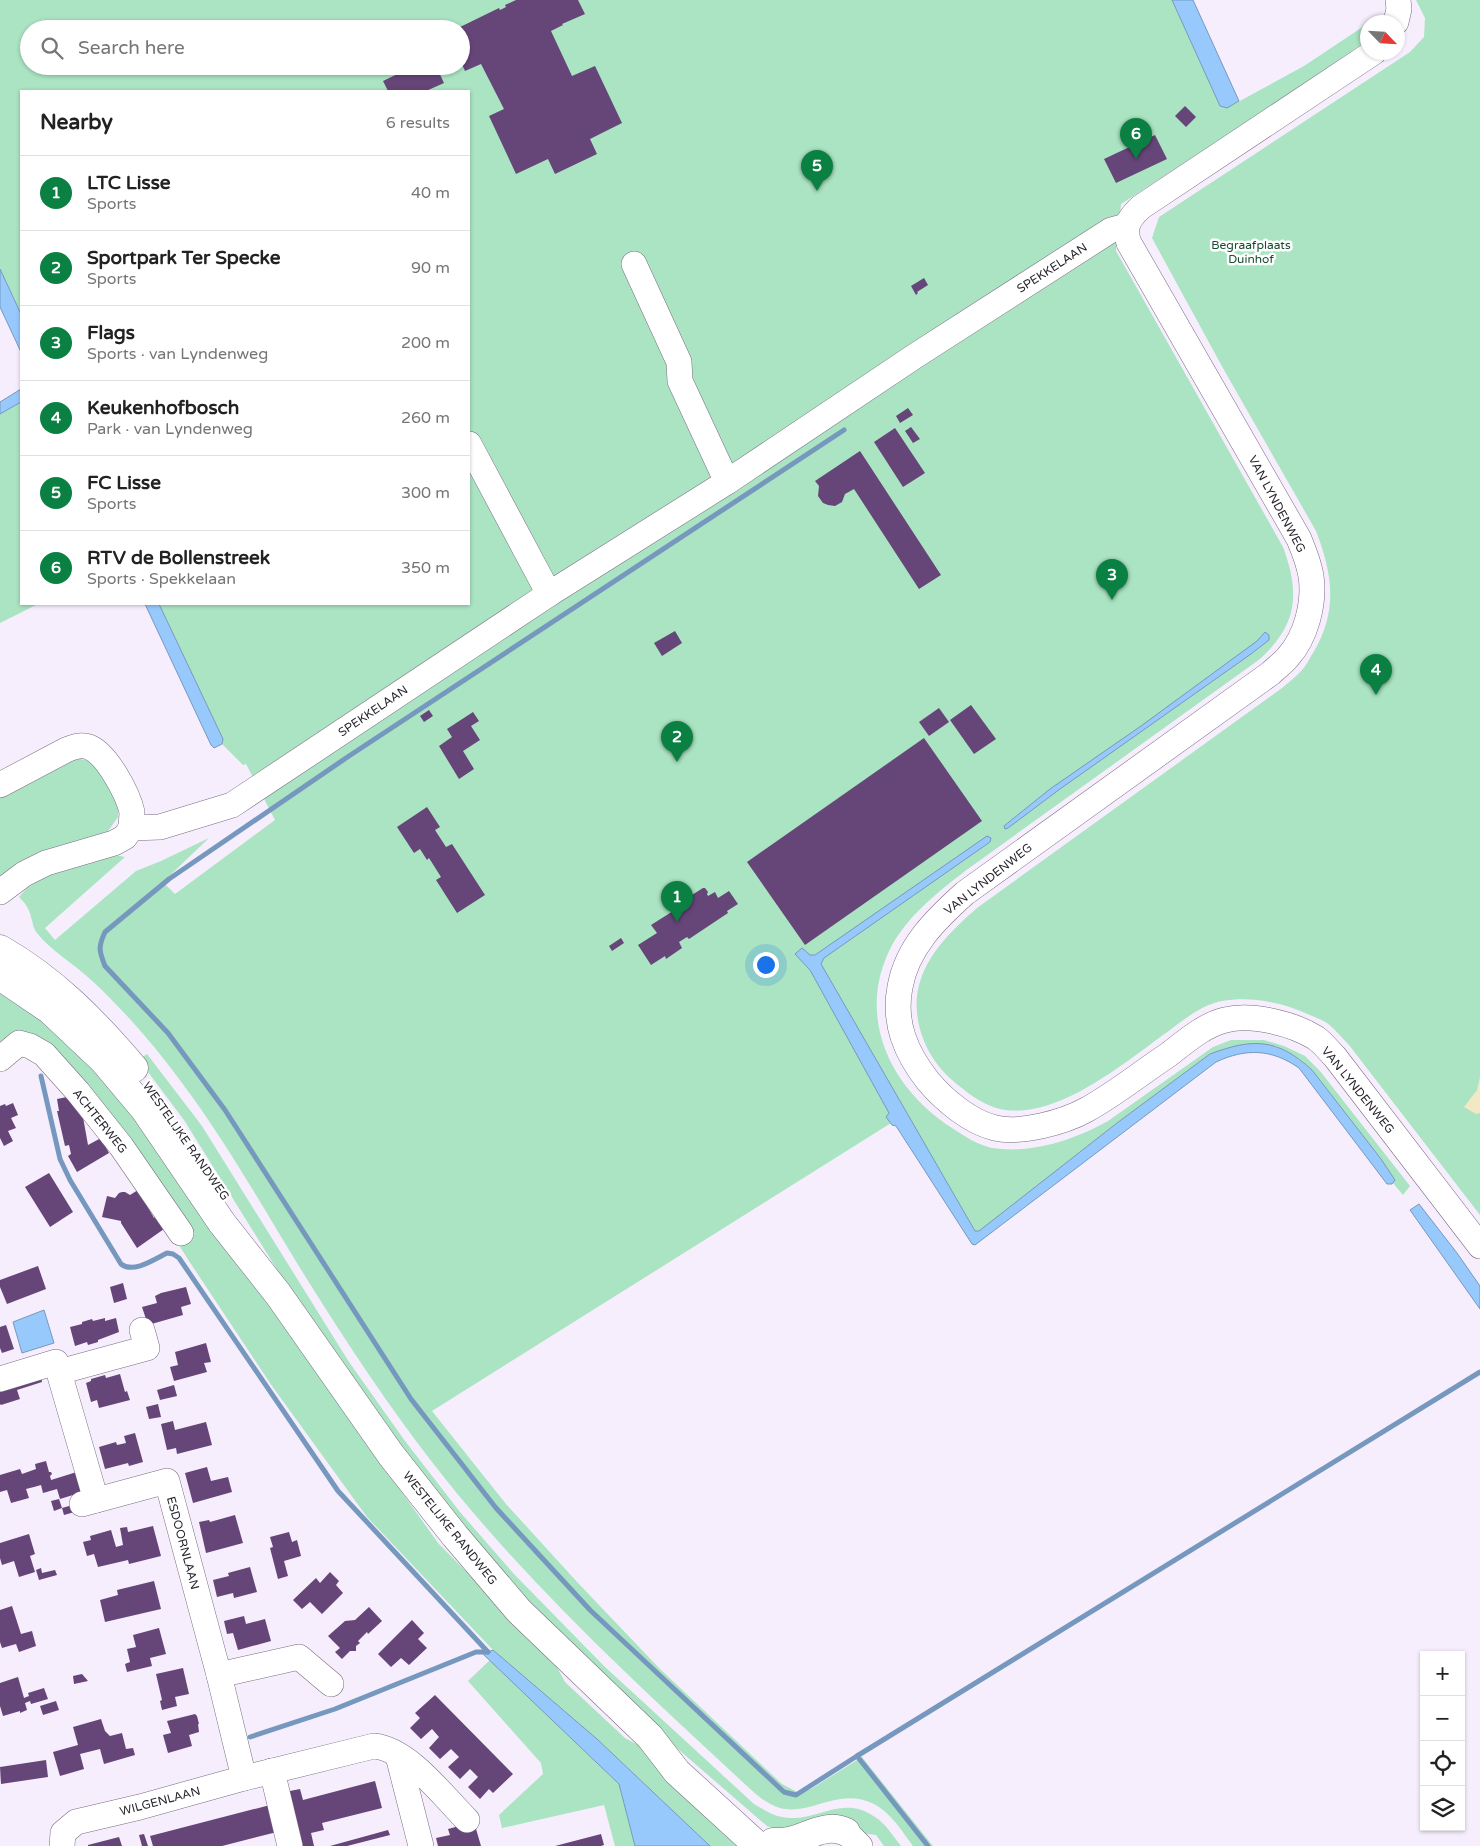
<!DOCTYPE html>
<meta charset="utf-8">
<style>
body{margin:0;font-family:"Varela Round",sans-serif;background:#f6f6f6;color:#222}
.controls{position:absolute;right:15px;bottom:15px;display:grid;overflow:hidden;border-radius:0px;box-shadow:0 1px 4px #0004}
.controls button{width:45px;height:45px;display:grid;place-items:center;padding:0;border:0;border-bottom:1px solid #e0e0e0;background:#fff;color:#222;font:25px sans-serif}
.compass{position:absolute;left:1360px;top:15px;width:45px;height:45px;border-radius:50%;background:#fff;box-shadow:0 1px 4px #0004;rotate:115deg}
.you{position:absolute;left:765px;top:964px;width:18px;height:18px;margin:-12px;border:4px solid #fff;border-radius:50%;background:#1a73e8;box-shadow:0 0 0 8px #1a73e833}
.badge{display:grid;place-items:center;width:32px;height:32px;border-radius:50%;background:#0b8043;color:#fff;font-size:16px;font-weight:700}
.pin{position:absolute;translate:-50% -41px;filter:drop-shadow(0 1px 2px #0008)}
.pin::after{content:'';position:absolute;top:26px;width:18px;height:15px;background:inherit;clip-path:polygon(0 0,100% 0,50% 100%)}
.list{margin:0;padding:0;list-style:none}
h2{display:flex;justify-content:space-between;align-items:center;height:65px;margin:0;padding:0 20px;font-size:21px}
h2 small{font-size:16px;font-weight:400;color:#767676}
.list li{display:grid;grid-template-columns:32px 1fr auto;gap:15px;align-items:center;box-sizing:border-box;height:75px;padding:0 20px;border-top:1px solid #e0e0e0}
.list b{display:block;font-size:19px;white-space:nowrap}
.list p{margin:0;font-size:16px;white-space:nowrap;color:#767676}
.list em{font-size:16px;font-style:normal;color:#767676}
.icon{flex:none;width:28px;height:28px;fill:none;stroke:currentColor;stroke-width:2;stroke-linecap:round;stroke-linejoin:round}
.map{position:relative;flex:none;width:1480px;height:1846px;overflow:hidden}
.search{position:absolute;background:#fff;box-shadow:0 1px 4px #0004;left:20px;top:20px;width:450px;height:55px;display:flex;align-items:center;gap:12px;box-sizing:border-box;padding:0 18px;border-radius:28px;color:#767676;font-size:19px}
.panel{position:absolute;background:#fff;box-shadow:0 1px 4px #0004;left:20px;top:90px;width:450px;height:515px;border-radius:0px}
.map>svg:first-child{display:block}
</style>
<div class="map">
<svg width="1480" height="1846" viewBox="0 0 1480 1846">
<rect width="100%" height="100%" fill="#f6eefc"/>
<g fill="#aae4c2" fill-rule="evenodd">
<path d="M 0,0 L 1172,0 L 1220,106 L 1227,108 L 1304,66 L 1367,24 L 1367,40 L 1362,44 L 1286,97 L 1121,204 L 1116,251 L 1283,547 C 1300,593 1298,624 1260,659 L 965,871 C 937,893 907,916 890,949 C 856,1018 891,1089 952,1128 C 964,1136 978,1145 992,1148 C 1032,1154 1074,1140 1108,1121 L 1213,1047 L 1231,1040 L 1264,1040 L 1284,1046 L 1305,1056 L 1320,1071 L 1410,1186 L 1403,1195 L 1393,1183 L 1394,1180 L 1381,1159 L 1312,1070 L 1298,1058 L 1276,1046 L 1210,1054 L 1117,1123 L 979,1232 L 975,1231 L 827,977 L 818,984 L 837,1019 L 899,1118 L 432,1411 L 506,1504 L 578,1583 L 660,1669 L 782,1784 L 799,1793 L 811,1789 L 862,1757 L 933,1846 L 913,1846 C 902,1831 891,1813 874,1804 C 839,1786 811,1816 780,1808 C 767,1804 758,1796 748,1787 C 637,1684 525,1582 432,1462 C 388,1405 348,1345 310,1284 C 268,1217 230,1147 182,1083 C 155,1046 124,1010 90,979 C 73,963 51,951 37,933 C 33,928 33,923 31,917 C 29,908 25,903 19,897 L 26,889 L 40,878 L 115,855 L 125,857 L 45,928 L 55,940 L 136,871 L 161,861 L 209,838 L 163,882 L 175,894 L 275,820 L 246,764 L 243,765 L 222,744 L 223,739 L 159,604 L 469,604 L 469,91 L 21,91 L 21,314 L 0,269 ZM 29,29 L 461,29 L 461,66 L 29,66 Z"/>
<path d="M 1416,0 L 1480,0 L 1480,1215 L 1349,1045 C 1342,1038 1335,1029 1327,1023 C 1323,1020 1316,1018 1310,1015 C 1283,1003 1253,996 1222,1001 C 1203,1004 1185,1019 1170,1030 C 1126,1061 1058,1121 1000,1109 C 982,1105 965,1091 952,1080 C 928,1059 914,1027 917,996 C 922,958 950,932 977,908 L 1282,688 C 1289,682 1297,676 1302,670 C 1307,665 1309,659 1313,653 C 1338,611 1333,575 1316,531 L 1224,370 L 1152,238 L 1159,217 L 1410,52 L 1424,37 L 1425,18 Z"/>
<polygon points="21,402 21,604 38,604 0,623 0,414"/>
<polygon points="72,757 94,762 119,804 118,817 106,834 14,867 0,876 0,795"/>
<polygon points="0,990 108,1071 359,1432 438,1543 553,1660 565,1682 625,1738 651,1752 752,1846 710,1846 597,1739 493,1650 367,1517 272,1386 189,1261 153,1204 48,1058 0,1049"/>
<path d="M 147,1054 L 202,1126 L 349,1362 L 405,1441 L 460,1512 L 513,1573 L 604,1666 L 754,1804 C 763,1809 771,1815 782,1817 C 816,1824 841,1793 875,1817 C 886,1824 893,1836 901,1846 L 884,1846 L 876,1835 L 805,1826 L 775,1829 L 767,1826 L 664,1737 L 532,1611 L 337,1366 L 184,1120 L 148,1072 L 137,1061 Z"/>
<polygon points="490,1660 619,1784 635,1846 615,1846 604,1805 502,1828 499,1815 543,1774 541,1763 468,1681"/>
</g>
<polygon fill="#f2e8c3" points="1480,1077 1480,1113 1476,1114 1464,1107 1477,1090"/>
<g fill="#97c9fc" stroke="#7798be">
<polygon points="1172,0 1193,0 1239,101 1227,108 1220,106"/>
<polygon points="0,269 21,314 21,352 0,307"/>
<polygon points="21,389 21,402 0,414 0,402"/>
<polygon points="145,604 159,604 223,739 222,744 214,748 211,745"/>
<polygon points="1265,632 1269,635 1269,640 1251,654 1060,789 1008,828 1005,829 1004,826 1050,789 1141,726 1257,641"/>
<path d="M 987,836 L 991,838 L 990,842 L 824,958 L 821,964 L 975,1231 L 979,1231 L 1117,1123 L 1210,1054 C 1253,1038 1277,1038 1312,1070 L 1381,1159 L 1395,1180 L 1392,1184 L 1387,1184 L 1299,1068 C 1272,1049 1246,1048 1216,1062 L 975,1245 L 972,1244 L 896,1126 L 892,1125 L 886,1117 L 889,1113 L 810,970 L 795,954 L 802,948 L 810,955 L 815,955 Z"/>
<polygon points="1419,1204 1457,1253 1480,1286 1480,1309 1410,1210"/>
<polygon points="44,1310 54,1343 22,1353 13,1322"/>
<polygon points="493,1650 597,1739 710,1846 635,1846 619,1784 483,1654"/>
</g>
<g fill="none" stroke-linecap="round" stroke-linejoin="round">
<g stroke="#7798be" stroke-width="5">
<path d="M 844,430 L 349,756 L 169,879 L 105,932 C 98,947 99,951 105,966 L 168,1033 L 225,1110 L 411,1399 L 496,1508 L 590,1610 L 784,1792 L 796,1795 L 857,1756"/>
<path d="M 41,1076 L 60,1159 L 70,1180 L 121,1264 C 133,1274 155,1259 167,1253 L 173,1254 L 179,1258 L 338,1491 L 488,1652"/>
<polyline points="250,1737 335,1709 476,1652 488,1652"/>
<polyline points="928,1846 857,1756 1480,1372"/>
</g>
</g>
<g fill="#664578">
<polygon points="516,0 578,0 585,14 562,24 563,25 551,31 572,76 595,66 622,123 590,139 597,154 555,174 548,159 516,174 489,116 504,109 481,64 465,71 461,62 461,29 456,29 499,8 500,10 506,7 505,5"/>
<polygon points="414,66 436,66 444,83 426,91 388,91 383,81"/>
<polygon points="1185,106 1196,117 1186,127 1175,116"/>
<polygon points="1155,135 1167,159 1116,183 1104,159"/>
<polygon points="924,278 928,285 917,292 918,293 916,295 911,286"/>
<polygon points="908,408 913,415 900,423 896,416"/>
<polygon points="911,427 920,439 913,443 905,431"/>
<polygon points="895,428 925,473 903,487 874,442"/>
<polygon points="860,451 941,575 919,589 854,489 845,494 842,502 835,506 828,505 823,503 818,496 819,486 815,481"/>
<polygon points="675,631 682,643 662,656 654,643"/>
<polygon points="971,705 996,739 974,754 950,720"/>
<polygon points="939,708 949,722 929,736 919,722"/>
<polygon points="429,710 433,716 424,722 420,716"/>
<polygon points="473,712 479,721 471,726 480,740 463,751 474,769 459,779 439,746 452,737 447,729"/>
<polygon points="924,738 982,821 805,945 747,862"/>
<polygon points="427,807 440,827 435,830 446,847 452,844 485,895 457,913 436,880 441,877 429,858 427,860 420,849 414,853 397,827"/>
<polygon points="703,888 705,888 708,892 707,894 708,896 715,892 718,898 729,891 738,904 727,911 728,913 689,939 687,937 679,942 682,948 666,959 665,956 651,965 638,945 657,933 651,925 689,901 687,898"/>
<polygon points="621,938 624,943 612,951 609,946"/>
<polygon points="72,1096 81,1106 88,1145 101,1138 109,1153 77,1172 68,1156 71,1154 69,1145 65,1146 57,1111 59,1111 57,1099"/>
<polygon points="13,1103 18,1115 11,1118 16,1128 8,1131 13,1141 4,1146 0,1138 0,1106 5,1104 6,1106"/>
<polygon points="49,1173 73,1212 50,1227 25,1187"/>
<polygon points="138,1190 154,1218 155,1217 164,1229 137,1248 121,1223 121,1221 102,1217 107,1196 115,1198 119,1193 122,1192 125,1192 130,1195"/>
<polygon points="38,1266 46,1289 7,1304 0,1287 0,1280"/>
<polygon points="123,1283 127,1299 114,1303 110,1287"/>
<polygon points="186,1287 191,1304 181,1307 183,1315 148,1325 142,1307 157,1303 155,1296 161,1293"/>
<polygon points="105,1318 105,1321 116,1318 119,1332 98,1340 98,1342 88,1345 87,1342 75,1346 70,1327 82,1324 82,1322 92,1319 93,1321"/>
<polygon points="6,1325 14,1349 2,1353 0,1348 0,1327"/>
<polygon points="206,1343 211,1362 204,1363 207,1372 174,1381 170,1367 178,1365 175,1352"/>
<polygon points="120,1374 125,1392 127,1391 130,1400 99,1408 97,1400 91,1402 86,1383 91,1381 91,1379 105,1375 106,1378"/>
<polygon points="41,1375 42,1382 17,1390 20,1399 1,1405 0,1404 0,1389"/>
<polygon points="174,1385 177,1396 160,1400 157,1390"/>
<polygon points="158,1404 161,1417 149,1419 146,1407"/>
<polygon points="173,1421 175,1430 206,1422 212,1445 177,1454 176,1448 167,1450 161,1424"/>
<polygon points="135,1433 143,1462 129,1466 128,1463 105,1469 99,1447 116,1442 117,1445 126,1443 124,1436"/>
<polygon points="46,1461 49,1472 51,1472 52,1474 50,1476 51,1480 80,1471 86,1491 60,1499 57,1489 43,1493 41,1485 34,1487 26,1489 29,1498 11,1503 7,1490 0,1492 0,1475 20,1469 22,1474 36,1469 35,1464"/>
<polygon points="207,1467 211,1481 228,1477 232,1492 193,1503 185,1473"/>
<polygon points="59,1499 62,1508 54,1511 51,1501"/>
<polygon points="76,1504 78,1511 64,1515 62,1508"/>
<polygon points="235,1515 243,1543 206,1553 199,1522 209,1520 210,1522"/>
<polygon points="153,1526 161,1556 129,1564 128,1560 98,1567 94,1554 87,1556 83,1542 91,1540 90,1536 111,1530 116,1547 123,1545 120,1528 127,1527 128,1532"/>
<polygon points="289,1532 292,1542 297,1540 301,1556 284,1561 288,1576 278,1579 270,1548 273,1547 270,1537"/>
<polygon points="29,1534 35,1554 30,1556 35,1572 19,1577 14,1561 2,1565 0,1558 0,1543"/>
<polygon points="250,1567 257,1592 234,1598 233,1593 217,1597 213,1580 229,1576 228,1573"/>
<polygon points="41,1568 42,1573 55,1570 57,1575 39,1580 36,1570"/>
<polygon points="330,1572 339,1581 336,1585 343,1593 322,1614 310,1602 302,1609 293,1600 316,1578 320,1583"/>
<polygon points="154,1581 161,1609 105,1622 100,1600 118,1595 117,1590"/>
<polygon points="12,1606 21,1634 32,1631 36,1646 19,1652 16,1644 2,1648 0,1642 0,1610"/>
<polygon points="369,1607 382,1621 368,1634 367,1632 358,1641 360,1643 356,1646 356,1651 350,1651 342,1659 335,1652 340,1648 328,1636 345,1621 355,1620"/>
<polygon points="244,1616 246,1624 265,1619 271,1641 238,1650 233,1633 227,1634 224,1621"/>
<polygon points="412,1620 424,1633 418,1639 427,1648 409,1665 401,1658 391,1667 378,1654"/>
<polygon points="159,1628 166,1654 150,1658 152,1666 127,1672 125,1664 130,1662 127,1649 136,1647 133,1635"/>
<polygon points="183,1668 189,1694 175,1697 177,1706 162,1710 160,1701 162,1700 156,1674"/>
<polygon points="82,1674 88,1681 74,1684 73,1676"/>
<polygon points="18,1677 24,1698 29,1696 28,1693 44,1688 48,1699 31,1704 30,1701 25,1703 27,1710 20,1713 20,1711 3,1716 0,1706 0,1683"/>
<polygon points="435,1695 513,1774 493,1793 489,1789 480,1799 468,1787 478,1777 470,1769 460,1779 448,1767 459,1757 451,1749 440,1759 429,1748 439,1737 432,1729 421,1739 410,1728 420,1718 415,1713"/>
<polygon points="56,1701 59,1710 43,1715 40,1706"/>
<polygon points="195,1714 197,1716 199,1724 198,1724 199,1732 189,1735 192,1746 168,1753 163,1735 171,1733 167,1721"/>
<polygon points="101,1719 105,1731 110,1736 122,1733 126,1749 133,1748 135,1755 104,1764 100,1749 80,1754 84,1769 60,1776 53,1752 78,1745 73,1727"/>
<polygon points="46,1760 48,1777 1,1784 0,1767"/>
<polygon points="375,1781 382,1808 322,1823 324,1830 311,1833 314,1846 298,1846 285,1792 300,1789 303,1800"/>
<polygon points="270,1805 277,1832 222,1846 153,1846 150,1836"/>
<polygon points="474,1822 481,1846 438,1846 436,1838 450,1835 448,1829"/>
<polygon points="388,1830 390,1835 347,1846 330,1846"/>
<polygon points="144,1834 148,1846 142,1846 139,1835"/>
<polygon points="601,1834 604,1845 601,1846 555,1846"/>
<polygon points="119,1837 122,1846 88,1846 88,1845"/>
</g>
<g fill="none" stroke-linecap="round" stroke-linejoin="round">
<defs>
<g id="minor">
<polyline points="1396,22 1399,9 1398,0"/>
<path d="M 1374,52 L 1141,207 C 1129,218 1123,227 1129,243 L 1299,539 C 1304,551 1309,563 1311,576 C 1315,603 1306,637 1288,657 C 1283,663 1276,668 1271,673 L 965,893 C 936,919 907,947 900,987 C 893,1023 906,1053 928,1081 C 944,1100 970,1122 995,1128 C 1021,1134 1064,1122 1086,1110 C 1115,1094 1141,1073 1168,1055 C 1185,1042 1204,1025 1225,1020 C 1252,1013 1294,1024 1316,1038 C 1323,1043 1329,1051 1335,1057 L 1480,1246"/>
<polyline points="634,264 679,362 680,381 727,482"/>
<polyline points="469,444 549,594"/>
<path d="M 0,785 L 66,750 C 73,747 81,744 89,747 C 107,754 128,794 132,812 C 132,817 131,823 131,828"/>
<polyline points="131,828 160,827 232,805 549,594 727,482 915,356 1111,230 1126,226"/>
<polyline points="0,892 24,874 46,863 114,843 125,837 131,828"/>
<polyline points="0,1059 19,1043 30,1046 44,1054 78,1092 121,1146 181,1233"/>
<polyline points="59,1372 147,1348 142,1330"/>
<polyline points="0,1379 56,1362 96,1500"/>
<polyline points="82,1504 167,1481 219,1675 244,1778"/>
<polyline points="219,1675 299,1657 331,1684"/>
<polyline points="398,1756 421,1846"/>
<polyline points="272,1771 290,1846"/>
<polyline points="846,1832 860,1846"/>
<path d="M 62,1846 L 63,1833 L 76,1822 L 140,1807 L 244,1778 L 374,1746 C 408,1749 443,1796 467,1820"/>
</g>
<g id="major">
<path d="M 0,949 C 54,980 94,1021 134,1068"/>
<polyline points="0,976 50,1010 103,1060 145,1110 222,1223 278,1294 391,1455 455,1536 519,1611 650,1737 677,1772 758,1846"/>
<path d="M 773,1842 C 780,1842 787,1842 793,1840 C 811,1835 828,1823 846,1832"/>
</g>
</defs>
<use href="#minor" stroke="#7a6d82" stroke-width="26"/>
<use href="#major" stroke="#7a6d82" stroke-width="29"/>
<use href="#minor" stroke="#fff" stroke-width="25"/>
<use href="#major" stroke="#fff" stroke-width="28"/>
</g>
<g text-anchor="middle" stroke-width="5" stroke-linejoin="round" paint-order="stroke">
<g font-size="12" fill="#174c32" stroke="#fff">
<text x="1251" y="249">Begraafplaats<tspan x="1251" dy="14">Duinhof</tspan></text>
</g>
<g font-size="12" fill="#2b262f" stroke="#fff">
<text transform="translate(1052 268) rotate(-33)" y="4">SPEKKELAAN</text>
<text transform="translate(1277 504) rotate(62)" y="4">VAN LYNDENWEG</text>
<text transform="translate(373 711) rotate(-34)" y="4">SPEKKELAAN</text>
<text transform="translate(988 879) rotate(-38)" y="4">VAN LYNDENWEG</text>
<text transform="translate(1358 1090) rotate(51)" y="4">VAN LYNDENWEG</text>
<text transform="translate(100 1121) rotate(51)" y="4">ACHTERWEG</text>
<text transform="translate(186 1141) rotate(55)" y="4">WESTELIJKE RANDWEG</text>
<text transform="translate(450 1528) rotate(51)" y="4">WESTELIJKE RANDWEG</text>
<text transform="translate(183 1543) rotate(75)" y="4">ESDOORNLAAN</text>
<text transform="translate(160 1801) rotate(-15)" y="4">WILGENLAAN</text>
</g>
</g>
</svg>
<div class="controls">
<button>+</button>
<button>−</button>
<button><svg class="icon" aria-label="locate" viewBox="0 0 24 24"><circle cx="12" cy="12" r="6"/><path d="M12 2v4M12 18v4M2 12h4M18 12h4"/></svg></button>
<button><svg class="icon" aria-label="layers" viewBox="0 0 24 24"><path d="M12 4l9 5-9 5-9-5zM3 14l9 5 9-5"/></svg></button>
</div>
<svg class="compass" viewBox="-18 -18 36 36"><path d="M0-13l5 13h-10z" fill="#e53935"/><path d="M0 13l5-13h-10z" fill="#767676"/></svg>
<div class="you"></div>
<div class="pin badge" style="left:677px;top:922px">1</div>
<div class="pin badge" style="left:677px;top:762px">2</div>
<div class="pin badge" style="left:1112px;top:600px">3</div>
<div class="pin badge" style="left:1376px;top:695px">4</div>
<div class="pin badge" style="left:817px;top:191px">5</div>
<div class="pin badge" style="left:1136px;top:159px">6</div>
<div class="search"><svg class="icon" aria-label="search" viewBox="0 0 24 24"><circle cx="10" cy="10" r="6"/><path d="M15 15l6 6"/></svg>Search here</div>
<section class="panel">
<h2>Nearby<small>6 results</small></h2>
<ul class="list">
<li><span class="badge">1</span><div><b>LTC Lisse</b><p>Sports</p></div><em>40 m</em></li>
<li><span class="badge">2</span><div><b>Sportpark Ter Specke</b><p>Sports</p></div><em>90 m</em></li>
<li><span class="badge">3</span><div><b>Flags</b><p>Sports · van Lyndenweg</p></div><em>200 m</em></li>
<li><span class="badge">4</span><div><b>Keukenhofbosch</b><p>Park · van Lyndenweg</p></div><em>260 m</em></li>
<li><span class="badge">5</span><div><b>FC Lisse</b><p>Sports</p></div><em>300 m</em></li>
<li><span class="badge">6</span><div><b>RTV de Bollenstreek</b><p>Sports · Spekkelaan</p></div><em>350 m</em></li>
</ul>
</section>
</div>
